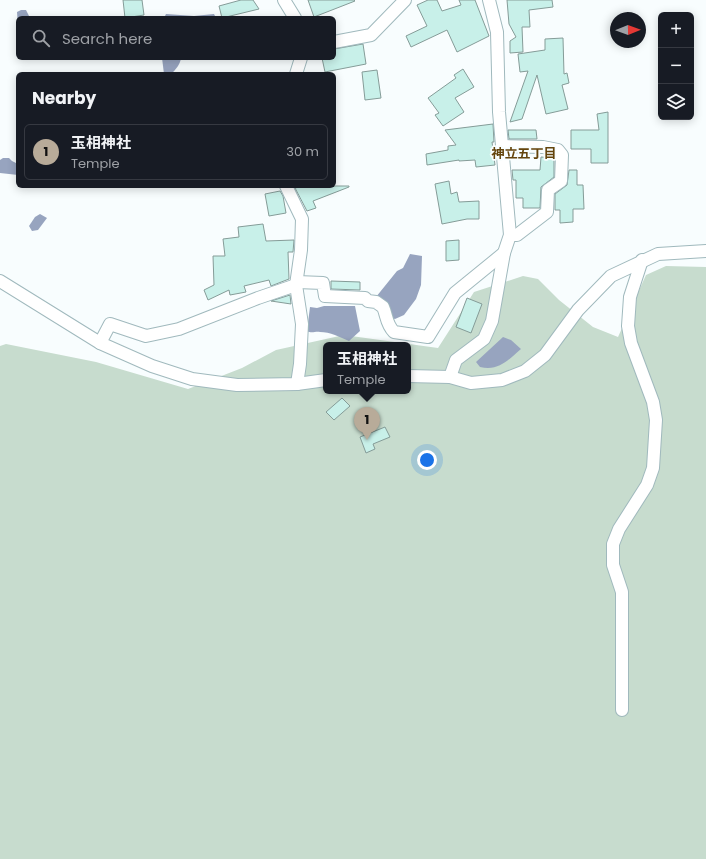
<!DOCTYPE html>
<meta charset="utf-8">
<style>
body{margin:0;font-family:Poppins,"Noto Sans JP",sans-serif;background:#242831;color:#f1f3f6}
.controls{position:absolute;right:12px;top:12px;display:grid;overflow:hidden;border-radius:6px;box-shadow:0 2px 10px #0003}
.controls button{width:36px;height:36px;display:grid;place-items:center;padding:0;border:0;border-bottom:1px solid #363941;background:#171b24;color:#f1f3f6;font:20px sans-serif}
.compass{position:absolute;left:610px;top:12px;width:36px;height:36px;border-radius:50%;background:#171b24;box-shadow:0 2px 10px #0003;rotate:89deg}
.you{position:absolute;left:427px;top:460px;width:14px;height:14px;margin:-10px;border:3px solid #fff;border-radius:50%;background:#1a73e8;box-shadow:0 0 0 6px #1a73e833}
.badge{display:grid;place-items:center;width:26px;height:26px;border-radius:50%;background:#b8ab99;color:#111;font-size:13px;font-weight:700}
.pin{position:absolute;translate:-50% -33px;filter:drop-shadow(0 1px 2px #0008)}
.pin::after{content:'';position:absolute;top:21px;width:14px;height:12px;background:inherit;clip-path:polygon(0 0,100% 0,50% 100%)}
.popup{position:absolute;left:323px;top:342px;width:88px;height:52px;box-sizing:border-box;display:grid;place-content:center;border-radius:6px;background:#171b24;filter:drop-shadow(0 1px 3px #0005);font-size:13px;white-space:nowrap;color:#9ea1a6}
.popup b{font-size:15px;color:#f1f3f6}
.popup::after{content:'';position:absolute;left:50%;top:100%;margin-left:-8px;border:8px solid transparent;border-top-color:#171b24}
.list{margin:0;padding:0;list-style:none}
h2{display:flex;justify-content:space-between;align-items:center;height:52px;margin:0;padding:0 16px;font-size:17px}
h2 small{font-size:13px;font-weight:400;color:#9ea1a6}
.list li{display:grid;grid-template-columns:26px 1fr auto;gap:12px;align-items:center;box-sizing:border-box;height:56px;margin:0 8px 8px;padding:0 8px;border:1px solid #363941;border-radius:6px}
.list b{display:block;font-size:15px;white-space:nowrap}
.list p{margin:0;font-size:13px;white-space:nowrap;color:#9ea1a6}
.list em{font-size:13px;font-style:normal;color:#9ea1a6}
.icon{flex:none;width:22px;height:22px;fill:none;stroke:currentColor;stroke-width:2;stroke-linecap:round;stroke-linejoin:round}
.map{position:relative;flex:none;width:706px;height:859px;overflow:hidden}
.search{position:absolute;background:#171b24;box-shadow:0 2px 10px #0003;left:16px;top:16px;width:320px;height:44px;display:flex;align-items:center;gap:10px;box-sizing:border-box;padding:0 14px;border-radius:6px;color:#9ea1a6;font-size:15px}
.panel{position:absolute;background:#171b24;box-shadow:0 2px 10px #0003;left:16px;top:72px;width:320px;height:116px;border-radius:6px}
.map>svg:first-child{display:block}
</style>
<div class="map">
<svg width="706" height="859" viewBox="0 0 706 859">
<rect width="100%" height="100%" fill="#f8fdfe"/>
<path fill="#c7dcce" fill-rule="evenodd" d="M 666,266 L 706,267 L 706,859 L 0,859 L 0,346 L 6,344 L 96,362 L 188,389 L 242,368 L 276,350 L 344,335 L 438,348 L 474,292 L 523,276 L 538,279 L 559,300 L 593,327 L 618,337 L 646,275 ZM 326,345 L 408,345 L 408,391 L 326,391 Z"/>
<g fill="#97a4bf">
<polygon points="21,10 26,10 30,18 18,18 18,26 17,12"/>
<polygon points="166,14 194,16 214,14 216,18 164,18"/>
<path d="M 162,58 L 181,58 C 180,65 176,69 171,74 L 164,74 Z"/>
<polygon points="3,158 9,158 12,161 18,164 18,175 0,173 0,160"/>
<polygon points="40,214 47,218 38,230 32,231 29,226 35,217"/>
<polygon points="410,254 422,256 421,285 416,299 404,315 395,319 389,317 376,297 397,271 403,268"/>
<path d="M 324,306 L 355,306 L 360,331 L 349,341 C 340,337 330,332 320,332 C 315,331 312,334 307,331 L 310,307 L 317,308 Z"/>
<path d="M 503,337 L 511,340 L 521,349 C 507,361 499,371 480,367 L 476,362 Z"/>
</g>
<g fill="#c8f0e9" stroke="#859c98">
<polygon points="123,0 142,0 144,15 125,18"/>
<polygon points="241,0 253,0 259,9 222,18 219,6"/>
<polygon points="308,0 354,0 355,1 314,17"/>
<polygon points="428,0 437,0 442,11 461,5 459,0 475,0 489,36 457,52 447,30 411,47 406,36 427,26 417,5"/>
<polygon points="507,0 552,0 553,7 529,10 530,27 522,27 523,52 510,53 510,41 516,37 509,24"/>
<polygon points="563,38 564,74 567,73 569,83 562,85 568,109 546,114 537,75 522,119 510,122 528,71 520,72 518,54 545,50 545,39"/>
<polygon points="363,44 366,64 325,72 322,58 334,58 334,49"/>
<polygon points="463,69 474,87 455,98 464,112 443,126 435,115 439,113 428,98 456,78 454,75"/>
<polygon points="377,70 381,98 365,100 362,72"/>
<polygon points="608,112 608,163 591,163 591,149 571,149 571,130 599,130 597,114"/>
<polygon points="493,124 494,142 492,142 495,165 476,167 475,160 459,161 459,160 427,165 426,154 448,150 448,146 456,145 445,130"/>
<polygon points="508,130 536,130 537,139 509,139"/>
<polygon points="541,157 554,158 554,177 541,187 540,208 523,208 523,198 516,198 516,180 513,180 512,170 540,170"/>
<polygon points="569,170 577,170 577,185 583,185 584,209 573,209 573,222 560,223 560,210 555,210 555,194 567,185"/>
<polygon points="449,181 451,194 457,192 459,202 479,201 479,219 467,219 442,224 435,184"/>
<polygon points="304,186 349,186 349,187 313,201 316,208 307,211 295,188"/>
<polygon points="280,191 283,196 286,213 269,216 265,194"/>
<polygon points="263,224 266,241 294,240 293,252 288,252 289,279 271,286 269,280 244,286 246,292 230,295 229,290 208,300 204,290 214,285 213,256 225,256 223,239 239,237 238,227"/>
<polygon points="459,240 459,260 446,261 446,241"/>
<polygon points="331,281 360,282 360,290 331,289"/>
<polygon points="290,295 291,304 271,301"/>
<polygon points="467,298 482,304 471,333 456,327"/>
<polygon points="342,398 350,406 334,420 326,412"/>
<polygon points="385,427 390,437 373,444 375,449 366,453 360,437"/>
</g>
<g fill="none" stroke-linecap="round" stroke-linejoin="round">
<defs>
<g id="street">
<polyline points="284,0 295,18"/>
<polyline points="334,42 371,35 405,0"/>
<polyline points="296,74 301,58"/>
<polyline points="502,146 543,147 558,150 562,155 561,181 548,190 547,212 517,235 510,235"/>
<polyline points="286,186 302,219 301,250 296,285 302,324 300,364 297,384"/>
<polyline points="0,281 100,343 152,366 192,379 237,385 297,384 326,380"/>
<path d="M 297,282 L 323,283 L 325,296 L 365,298 L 368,301 L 376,302 L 383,307 C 387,316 386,324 394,332 L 428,337 L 455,293 L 504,253"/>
<polyline points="100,343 110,324 146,336 179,329 258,298 296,285"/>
<polyline points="408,376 450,377 471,383 502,380 525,371 545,355 578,310 611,276 658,254 706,251"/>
<polyline points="450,377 456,360 484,339 492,321 504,253 510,235 499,112 497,32 489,0"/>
<polyline points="622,710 622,592 613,565 613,544 619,529 647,485 653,468 656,420 653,402 631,343 628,326 630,297 642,260"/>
</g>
</defs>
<use href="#street" stroke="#a0b9bd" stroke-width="14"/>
<use href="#street" stroke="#fff" stroke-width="12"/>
</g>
<g text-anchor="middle" stroke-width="3.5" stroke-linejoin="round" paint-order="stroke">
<g font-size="13" font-weight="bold" fill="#64440c" stroke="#f8fdfe">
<text x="524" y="158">神立五丁目</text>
</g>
</g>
</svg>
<div class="controls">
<button>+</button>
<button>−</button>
<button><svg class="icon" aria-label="layers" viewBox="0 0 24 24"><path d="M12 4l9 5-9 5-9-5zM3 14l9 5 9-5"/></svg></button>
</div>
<svg class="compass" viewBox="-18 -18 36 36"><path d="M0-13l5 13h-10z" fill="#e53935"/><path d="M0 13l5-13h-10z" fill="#9ea1a6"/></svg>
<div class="you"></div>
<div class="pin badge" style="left:367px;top:440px">1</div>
<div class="popup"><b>玉相神社</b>Temple</div>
<div class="search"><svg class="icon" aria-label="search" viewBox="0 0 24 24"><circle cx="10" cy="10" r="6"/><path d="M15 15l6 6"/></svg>Search here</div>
<section class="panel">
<h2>Nearby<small></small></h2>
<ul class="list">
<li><span class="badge">1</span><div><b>玉相神社</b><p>Temple</p></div><em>30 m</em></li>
</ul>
</section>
</div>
